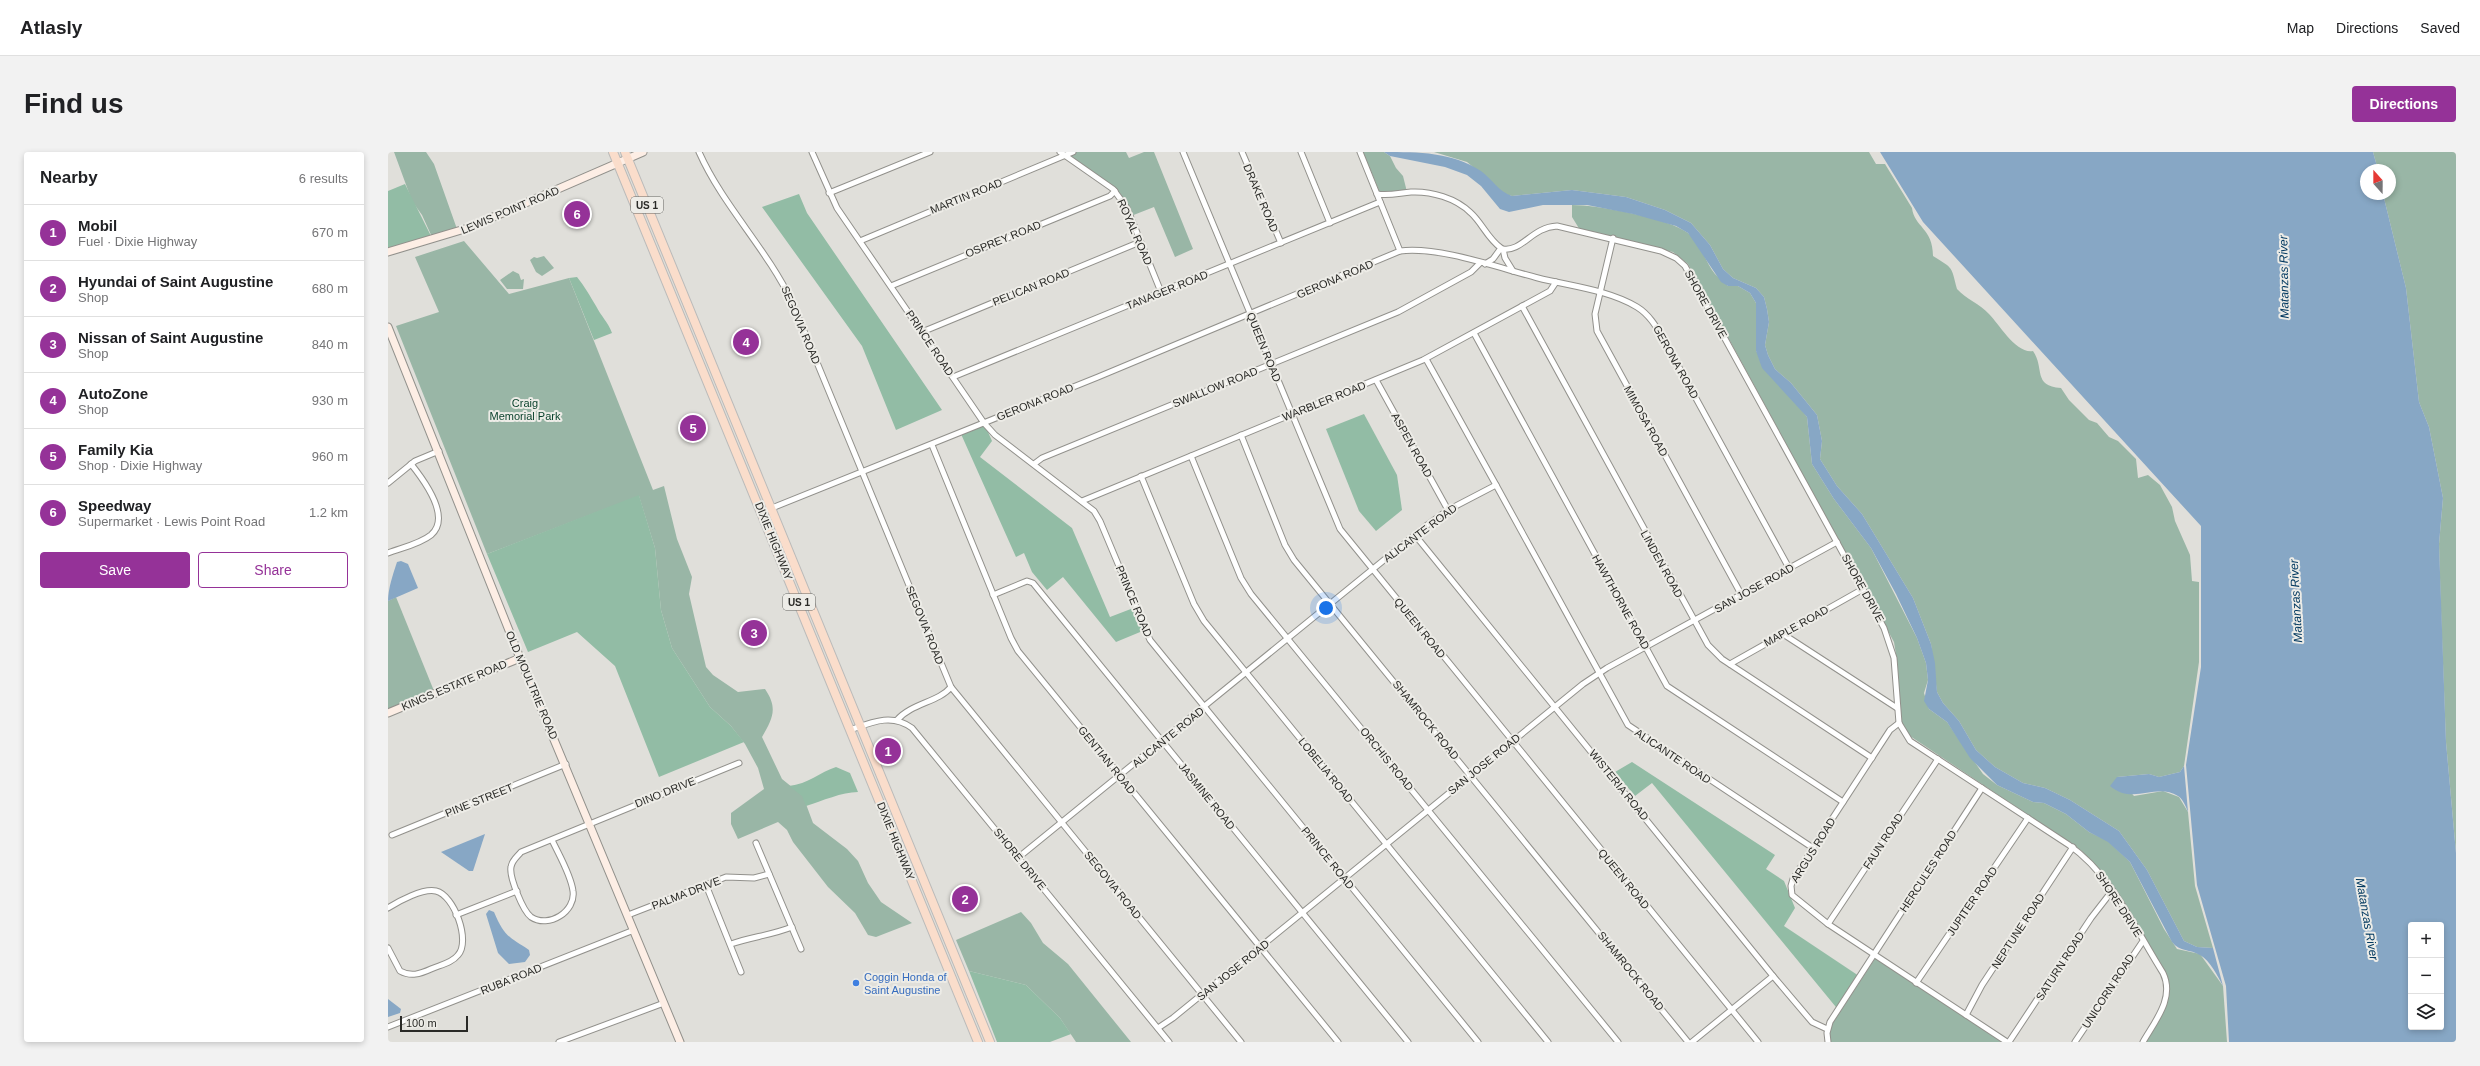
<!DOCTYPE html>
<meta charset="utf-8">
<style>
body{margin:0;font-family:Helvetica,sans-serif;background:#f2f2f2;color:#202124}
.controls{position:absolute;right:12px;bottom:12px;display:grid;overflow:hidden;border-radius:4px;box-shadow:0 2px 6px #0003}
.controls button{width:36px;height:36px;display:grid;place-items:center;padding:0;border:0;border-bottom:1px solid #e0e0e0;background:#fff;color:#202124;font:20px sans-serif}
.compass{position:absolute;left:1972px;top:12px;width:36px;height:36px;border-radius:50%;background:#fff;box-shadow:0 2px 6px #0003;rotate:339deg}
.scale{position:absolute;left:12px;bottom:10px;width:68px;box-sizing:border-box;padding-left:4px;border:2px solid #2a2a27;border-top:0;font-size:11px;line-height:14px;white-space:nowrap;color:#2a2a27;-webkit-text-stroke:3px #edece7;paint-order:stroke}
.you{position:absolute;left:938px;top:456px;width:14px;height:14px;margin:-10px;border:3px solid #fff;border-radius:50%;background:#1a73e8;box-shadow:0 0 0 6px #1a73e833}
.badge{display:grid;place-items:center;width:26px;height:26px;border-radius:50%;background:#953298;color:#fff;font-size:13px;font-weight:700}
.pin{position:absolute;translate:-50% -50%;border:2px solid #fff;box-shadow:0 1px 4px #0006}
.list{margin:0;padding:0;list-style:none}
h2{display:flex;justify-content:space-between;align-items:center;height:52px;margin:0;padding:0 16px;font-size:17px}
h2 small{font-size:13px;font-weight:400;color:#757577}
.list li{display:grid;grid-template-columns:26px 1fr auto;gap:12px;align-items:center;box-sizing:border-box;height:56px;padding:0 16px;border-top:1px solid #e0e0e0}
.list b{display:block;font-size:15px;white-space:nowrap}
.list p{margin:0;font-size:13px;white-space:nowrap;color:#757577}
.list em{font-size:13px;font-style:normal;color:#757577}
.actions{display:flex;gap:8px;padding:12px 16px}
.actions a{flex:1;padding:9px 0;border:1px solid #953298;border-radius:4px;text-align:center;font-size:14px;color:#953298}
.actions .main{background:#953298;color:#fff}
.icon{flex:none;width:22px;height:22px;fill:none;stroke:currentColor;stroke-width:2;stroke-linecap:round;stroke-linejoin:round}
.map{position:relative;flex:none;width:2068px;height:890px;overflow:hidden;border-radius:4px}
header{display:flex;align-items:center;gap:24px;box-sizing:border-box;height:56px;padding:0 20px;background:#fff;border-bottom:1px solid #e0e0e0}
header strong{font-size:19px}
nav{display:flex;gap:22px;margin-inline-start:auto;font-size:14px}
.intro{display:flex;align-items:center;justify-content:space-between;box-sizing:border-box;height:96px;padding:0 24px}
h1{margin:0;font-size:28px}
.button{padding:10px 18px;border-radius:4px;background:#953298;color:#fff;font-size:14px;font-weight:700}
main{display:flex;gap:24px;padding:0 24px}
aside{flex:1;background:#fff;border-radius:4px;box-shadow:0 2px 6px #0003}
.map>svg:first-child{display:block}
</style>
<header>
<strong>Atlasly</strong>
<nav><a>Map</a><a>Directions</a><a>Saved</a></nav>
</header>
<div class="intro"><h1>Find us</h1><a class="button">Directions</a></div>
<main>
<aside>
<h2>Nearby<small>6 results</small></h2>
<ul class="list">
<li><span class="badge">1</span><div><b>Mobil</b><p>Fuel · Dixie Highway</p></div><em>670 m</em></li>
<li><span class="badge">2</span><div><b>Hyundai of Saint Augustine</b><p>Shop</p></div><em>680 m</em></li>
<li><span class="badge">3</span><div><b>Nissan of Saint Augustine</b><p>Shop</p></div><em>840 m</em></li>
<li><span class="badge">4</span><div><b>AutoZone</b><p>Shop</p></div><em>930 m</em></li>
<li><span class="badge">5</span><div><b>Family Kia</b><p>Shop · Dixie Highway</p></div><em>960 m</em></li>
<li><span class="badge">6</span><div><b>Speedway</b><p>Supermarket · Lewis Point Road</p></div><em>1.2 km</em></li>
</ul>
<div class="actions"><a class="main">Save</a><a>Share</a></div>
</aside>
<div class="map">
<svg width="2068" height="890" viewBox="0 0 2068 890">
<rect width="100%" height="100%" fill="#e0dfda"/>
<g fill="#99b6a6">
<polygon points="6,0 38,0 46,12 69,77 44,85 34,63 24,49"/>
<polygon points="686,0 738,0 741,6 756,0 766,0 805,97 787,105 766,55 743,64 735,48 677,4"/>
<polygon points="975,0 996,0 1002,4 1008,16 1015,24 1019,40 996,46 992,41"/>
<path d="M 1046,0 L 1481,0 L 1488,12 L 1497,12 L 1524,56 C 1526,75 1545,76 1545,104 C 1566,117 1563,114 1569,137 C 1578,147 1592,152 1601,162 C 1611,172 1628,202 1645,199 C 1657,216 1644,234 1673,236 L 1681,248 L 1701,268 L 1709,271 L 1721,285 L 1730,289 L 1748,307 L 1750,326 L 1760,323 L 1772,333 L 1784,355 L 1787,369 L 1802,403 L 1804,429 L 1811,430 L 1811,510 L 1796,614 L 1792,620 L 1771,625 L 1761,622 L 1729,625 L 1746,644 L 1775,639 L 1791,645 L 1800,660 L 1807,734 L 1825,796 L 1809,795 L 1796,789 L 1759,718 L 1731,679 L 1682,648 L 1657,636 L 1635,631 L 1607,615 L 1588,598 L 1571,569 L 1555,551 L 1549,540 L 1543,492 L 1525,446 L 1474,362 L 1449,334 L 1432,307 L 1434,289 L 1429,263 L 1403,231 L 1387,217 L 1380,203 L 1377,193 L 1381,170 L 1379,157 L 1376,145 L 1368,136 L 1345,126 L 1335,117 L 1322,93 L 1303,71 L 1277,58 L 1238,45 L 1184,38 L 1124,44 L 1117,42 L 1079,10 Z"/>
<polygon points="1985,0 2068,0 2068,701 2058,590 2053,459 2051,392 2055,346 2041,275 2031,250 2018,136 1995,42 2002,42 2002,18 1990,18"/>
<path d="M 1184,53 C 1210,53 1280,66 1300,81 C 1313,91 1317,110 1327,122 C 1331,126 1336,130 1340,134 L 1350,134 L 1362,141 L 1368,151 L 1368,199 L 1419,265 L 1424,312 L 1446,347 L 1483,396 L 1529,486 L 1538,511 L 1540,528 L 1536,541 L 1541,557 L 1559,570 L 1595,622 L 1609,633 L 1645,650 L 1656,651 L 1678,662 L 1701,680 L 1720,689 L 1742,710 L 1776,777 L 1789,797 L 1812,802 L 1835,834 L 1839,890 L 1752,890 L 1781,845 L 1780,832 L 1708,714 L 1694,699 L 1519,582 L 1511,567 L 1510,515 L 1506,490 L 1300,112 L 1285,100 L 1192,78 L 1184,65 Z"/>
<path d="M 76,89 L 121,142 L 181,126 L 265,338 L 276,334 L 289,387 L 304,425 L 301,442 L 318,515 L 325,523 L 350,540 L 377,537 C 390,556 385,566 374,585 L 394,627 L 415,644 L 425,671 L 459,697 L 470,709 L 480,731 L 493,750 L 524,771 L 488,785 L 480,783 L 467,761 L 440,735 L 405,690 L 399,678 L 390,670 L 350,687 L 343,672 L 343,661 L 376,637 L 370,616 L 357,592 L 343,574 L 322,555 L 284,496 L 273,458 L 267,396 L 251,344 L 99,402 L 8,174 L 51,160 L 27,105 Z"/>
<polygon points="156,104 166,116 154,124 148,120 142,108 146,105 149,106"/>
<polygon points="125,119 131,122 133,128 136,127 135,137 119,137 112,128"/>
<polygon points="8,445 46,539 0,558 0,449"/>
<polygon points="633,760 643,771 655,791 680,812 743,890 688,890 672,866 638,833 581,819 568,788"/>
<polygon points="1490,802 1497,807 1622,890 1443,890 1439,880"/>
</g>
<g fill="#92bca5">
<polygon points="17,32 43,84 0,97 0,39"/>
<polygon points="411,42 419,61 554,258 508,278 474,194 374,55"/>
<path d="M 189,125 C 197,135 202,144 208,154 C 213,164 220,170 224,181 L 206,188 L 181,126 Z"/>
<polygon points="976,262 1009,323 1014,358 988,379 971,359 938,277"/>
<polygon points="596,271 604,289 592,305 684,376 722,465 748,455 757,478 728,490 675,425 659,438 644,420 636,401 628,405 573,282"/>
<polygon points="251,343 267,396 273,458 284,496 322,555 343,574 356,590 271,625 227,514 189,480 140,500 99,402"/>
<polygon points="1244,610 1387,703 1378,717 1396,729 1407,756 1396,774 1474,826 1452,860 1264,631 1247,644 1227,620"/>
<path d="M 448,615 L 462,621 L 470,640 C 454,640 434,649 418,654 L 414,644 L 401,634 C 420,632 432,620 448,615 Z"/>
<polygon points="581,819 638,833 672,866 683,882 662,890 609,890"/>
</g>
<g fill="#87a7c5" fill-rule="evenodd">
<path d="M 996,0 C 1031,0 1064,0 1093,19 C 1104,27 1111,40 1124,44 L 1184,38 L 1238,45 L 1277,58 L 1303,71 L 1322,93 L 1335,117 L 1345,126 L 1368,136 L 1376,145 L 1379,157 L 1381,170 L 1377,193 L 1380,203 L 1387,217 L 1403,231 L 1429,263 L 1434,289 L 1432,307 L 1449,334 L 1474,362 L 1525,446 L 1543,492 L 1547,511 L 1549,540 L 1555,551 L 1571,569 L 1588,598 L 1607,615 L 1635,631 L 1657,636 L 1682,648 L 1731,679 L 1759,718 L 1796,789 L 1809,795 L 1825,796 L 1835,834 C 1830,825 1822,808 1812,803 C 1802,797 1792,800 1784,790 L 1742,710 L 1720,690 L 1701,680 L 1678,662 L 1656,651 L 1645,650 L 1609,633 L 1582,606 L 1559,570 L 1541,557 L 1536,549 L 1540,528 L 1538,511 L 1529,486 L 1508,442 L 1483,396 L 1446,347 L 1424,312 L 1419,265 L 1374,216 L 1368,199 L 1368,151 L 1362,141 L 1350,134 L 1340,134 L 1333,130 L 1300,81 L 1288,74 L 1245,62 L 1199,53 L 1155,53 L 1121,60 L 1112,57 L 1093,34 L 1079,23 L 1057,15 L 1002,4 Z"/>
<path d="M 1492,0 L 1985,0 L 1990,18 L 1978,18 L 1978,42 L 1995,42 L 2018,136 L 2031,250 L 2041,275 L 2055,346 L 2051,392 L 2058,590 L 2068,701 L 2068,890 L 1841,890 L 1838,834 L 1809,733 L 1798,613 L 1813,515 L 1813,374 L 1535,70 ZM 2023,773 L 2053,773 L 2053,875 L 2023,875 Z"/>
<path d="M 13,409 L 20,412 L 30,436 L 0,449 C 0,437 5,422 9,410 Z"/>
<path d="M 1796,614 L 1800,660 C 1798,655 1795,647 1790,644 C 1767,630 1746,654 1722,634 L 1729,625 L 1761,622 L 1771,625 L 1792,620 Z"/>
<polygon points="97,682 85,719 81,719 53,700"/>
<path d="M 101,758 L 106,760 C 116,784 121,785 141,798 L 142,803 L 137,810 L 121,812 L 110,801 L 98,762 Z"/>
<polygon points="0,847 13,857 12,861 0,865"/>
</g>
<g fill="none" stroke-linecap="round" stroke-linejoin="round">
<defs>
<g id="street">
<path d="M 311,0 C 335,54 379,97 404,150 L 563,535 L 853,890"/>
<polyline points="424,0 449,56 596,271 607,283 706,359 712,369 762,488 1090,890"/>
<polyline points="672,0 725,37 739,56 773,140"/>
<polyline points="795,0 952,377 1370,890"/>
<polyline points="854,0 893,91"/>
<polyline points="913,0 942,71"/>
<polyline points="972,0 1012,99"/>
<polyline points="441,41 542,0"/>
<path d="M 989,42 C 1001,44 1011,41 1023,40 C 1043,39 1068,46 1083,61 C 1094,71 1100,87 1113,96 L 1105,107 L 1097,112"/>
<polyline points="1225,86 1207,162 1209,179 1353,442"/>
<polyline points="472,89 685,0"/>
<path d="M 1125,119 L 1117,106 L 1115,97 C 1134,100 1144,75 1169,74 L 1273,99 L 1288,106 L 1297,114 L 1496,476 L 1506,506 L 1511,571 L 1522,589 L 1681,693 C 1724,723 1747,777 1775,821 C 1787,846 1767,869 1755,890"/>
<polyline points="503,134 722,44 727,39"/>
<polyline points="1134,154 1320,493 1334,507 1484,606"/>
<polyline points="534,180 752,90"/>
<polyline points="1086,181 1279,534 1455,650"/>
<polyline points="1038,207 1108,333"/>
<polyline points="565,225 992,50"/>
<polyline points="988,228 1060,358"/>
<polyline points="853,283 897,393 906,408 1300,890"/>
<polyline points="544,293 623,486 630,499 950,890"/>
<polyline points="803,304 853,426 863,442 1230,890"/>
<polyline points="646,312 654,306 1010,160 1083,120 1092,111"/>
<polyline points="753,324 806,452 816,469 1160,890"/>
<polyline points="0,331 27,309 51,299"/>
<polyline points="694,349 1035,208 1162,139 1168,130"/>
<path d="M 374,360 L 710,225 L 1012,99 C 1051,94 1111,116 1150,126 C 1182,134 1221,138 1249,155 C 1262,163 1269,176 1276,188 L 1401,416"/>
<polyline points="1027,383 1385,824 1424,870 1439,877"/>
<path d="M 0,401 C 13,396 32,392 43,383 C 64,365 35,327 23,312"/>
<polyline points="605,443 639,429 645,431 1020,890"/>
<polyline points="1395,482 1509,556"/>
<polyline points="1342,512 1475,437"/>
<path d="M 509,568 C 524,551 551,550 563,535"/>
<polyline points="1511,571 1502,578 1405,727 1403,734 1404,743 1440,772 1619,890"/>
<path d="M 462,578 C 484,570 504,561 524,576 L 781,890"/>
<polyline points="4,683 178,612"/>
<path d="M 164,688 C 171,703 183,723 185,739 C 188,759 161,777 143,765 C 135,759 121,725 123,715 C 124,708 129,705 133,700 L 351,611"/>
<polyline points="368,691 413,797"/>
<polyline points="631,705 1039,373 1060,358 1108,333 1240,573 1425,696"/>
<polyline points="318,733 353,820"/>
<path d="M 0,756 C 11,749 35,736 48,739 C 66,743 83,789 70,803 C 64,811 52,813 43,817 C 32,822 23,825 12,819 L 0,796"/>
<polyline points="68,763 129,739"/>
<polyline points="240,763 338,725 366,726 381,722"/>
<polyline points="1440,772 1550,607"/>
<path d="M 343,792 C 363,785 384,783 404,775"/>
<polyline points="1528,831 1640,666"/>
<polyline points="1578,863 1594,833 1685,695"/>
<polyline points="0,875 246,778"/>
<polyline points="770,876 785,866 1195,532 1219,516 1449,390"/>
<polyline points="171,890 276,851"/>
<polyline points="1304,890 1385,824"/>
<polyline points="1440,890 1439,881 1442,870 1594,636"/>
<polyline points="1621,890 1703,766 1724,739"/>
<polyline points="1687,890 1755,789"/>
</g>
<g id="secondary">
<polyline points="0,100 80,76 255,0"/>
<polyline points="0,175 132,506 292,890"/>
<polyline points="0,561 132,506"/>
</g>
<g id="primary">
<polyline points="225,0 590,890"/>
<polyline points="237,0 602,890"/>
</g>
</defs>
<use href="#street" stroke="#92918c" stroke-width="7"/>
<use href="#secondary" stroke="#92918c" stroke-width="9"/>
<use href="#primary" stroke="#bbbbba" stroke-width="10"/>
<use href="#street" stroke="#fff" stroke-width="5"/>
<use href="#secondary" stroke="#fdeee5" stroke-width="7"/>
<use href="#primary" stroke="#faddcb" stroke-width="8"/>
</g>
<circle fill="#3f7fe0" stroke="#edece7" stroke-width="1.5" cx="468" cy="831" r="4"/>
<g text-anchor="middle" stroke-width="4" stroke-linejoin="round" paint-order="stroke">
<g fill="#edece7" stroke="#646461" stroke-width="1">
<rect x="243" y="45" width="32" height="16" rx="3"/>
<rect x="395" y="442" width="32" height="16" rx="3"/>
</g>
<g font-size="10" font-weight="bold" fill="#2a2a27">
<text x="259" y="57">US 1</text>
<text x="411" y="454">US 1</text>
</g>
<g font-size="11" fill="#2a2a27" stroke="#edece7">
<text transform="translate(578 44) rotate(-22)" y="4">MARTIN ROAD</text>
<text transform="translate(873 46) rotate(67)" y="4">DRAKE ROAD</text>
<text transform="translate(122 58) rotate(-23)" y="4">LEWIS POINT ROAD</text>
<text transform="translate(747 80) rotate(66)" y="4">ROYAL ROAD</text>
<text transform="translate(615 87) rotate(-22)" y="4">OSPREY ROAD</text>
<text transform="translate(947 127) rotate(-23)" y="4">GERONA ROAD</text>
<text transform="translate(643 135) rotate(-22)" y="4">PELICAN ROAD</text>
<text transform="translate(779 138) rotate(-22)" y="4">TANAGER ROAD</text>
<text transform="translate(1318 152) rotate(61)" y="4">SHORE DRIVE</text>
<text transform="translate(413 173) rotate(67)" y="4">SEGOVIA ROAD</text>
<text transform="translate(542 191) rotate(56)" y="4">PRINCE ROAD</text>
<text transform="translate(876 195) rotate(68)" y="4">QUEEN ROAD</text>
<text transform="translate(1288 210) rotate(61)" y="4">GERONA ROAD</text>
<text transform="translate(827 235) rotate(-22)" y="4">SWALLOW ROAD</text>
<text transform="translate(936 249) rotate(-22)" y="4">WARBLER ROAD</text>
<text transform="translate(647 250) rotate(-22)" y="4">GERONA ROAD</text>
<text transform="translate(1258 269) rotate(61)" y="4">MIMOSA ROAD</text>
<text transform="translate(1024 293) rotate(61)" y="4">ASPEN ROAD</text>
<text transform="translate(1032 381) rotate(-37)" y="4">ALICANTE ROAD</text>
<text transform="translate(386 389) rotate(68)" y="4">DIXIE HIGHWAY</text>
<text transform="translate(1274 412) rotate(61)" y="4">LINDEN ROAD</text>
<text transform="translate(1366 436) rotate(-29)" y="4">SAN JOSE ROAD</text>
<text transform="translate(1475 436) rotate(61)" y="4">SHORE DRIVE</text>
<text transform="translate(746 449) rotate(67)" y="4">PRINCE ROAD</text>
<text transform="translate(1233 450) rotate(61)" y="4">HAWTHORNE ROAD</text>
<text transform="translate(537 473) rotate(68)" y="4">SEGOVIA ROAD</text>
<text transform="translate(1408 474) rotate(-29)" y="4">MAPLE ROAD</text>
<text transform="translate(1032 476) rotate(51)" y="4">QUEEN ROAD</text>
<text transform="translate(66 533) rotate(-23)" y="4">KINGS ESTATE ROAD</text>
<text transform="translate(144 533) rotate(67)" y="4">OLD MOULTRIE ROAD</text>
<text transform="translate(1038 568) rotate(51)" y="4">SHAMROCK ROAD</text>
<text transform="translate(780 585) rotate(-39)" y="4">ALICANTE ROAD</text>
<text transform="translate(1285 604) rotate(34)" y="4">ALICANTE ROAD</text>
<text transform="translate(999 607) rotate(51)" y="4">ORCHIS ROAD</text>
<text transform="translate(719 608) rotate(51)" y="4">GENTIAN ROAD</text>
<text transform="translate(1096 612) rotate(-39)" y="4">SAN JOSE ROAD</text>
<text transform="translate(938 618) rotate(51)" y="4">LOBELIA ROAD</text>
<text transform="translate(1231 633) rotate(51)" y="4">WISTERIA ROAD</text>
<text transform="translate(277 640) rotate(-22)" y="4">DINO DRIVE</text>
<text transform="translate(819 644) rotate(51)" y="4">JASMINE ROAD</text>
<text transform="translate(91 648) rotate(-22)" y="4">PINE STREET</text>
<text transform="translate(508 689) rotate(68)" y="4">DIXIE HIGHWAY</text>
<text transform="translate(1495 689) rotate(-57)" y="4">FAUN ROAD</text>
<text transform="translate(1425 698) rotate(-58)" y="4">ARGUS ROAD</text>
<text transform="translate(940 706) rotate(51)" y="4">PRINCE ROAD</text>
<text transform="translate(632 707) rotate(51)" y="4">SHORE DRIVE</text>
<text transform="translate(1540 719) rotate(-57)" y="4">HERCULES ROAD</text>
<text transform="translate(1236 727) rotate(51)" y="4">QUEEN ROAD</text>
<text transform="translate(725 733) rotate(51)" y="4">SEGOVIA ROAD</text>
<text transform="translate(298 741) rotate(-21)" y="4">PALMA DRIVE</text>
<text transform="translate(1584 749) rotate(-56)" y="4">JUPITER ROAD</text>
<text transform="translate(1731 752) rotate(57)" y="4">SHORE DRIVE</text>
<text transform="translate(1630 779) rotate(-57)" y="4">NEPTUNE ROAD</text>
<text transform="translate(1672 814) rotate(-57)" y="4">SATURN ROAD</text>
<text transform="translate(845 818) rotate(-39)" y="4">SAN JOSE ROAD</text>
<text transform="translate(1243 819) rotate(51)" y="4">SHAMROCK ROAD</text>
<text transform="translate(123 827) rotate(-22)" y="4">RUBA ROAD</text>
<text transform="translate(1720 839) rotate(-57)" y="4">UNICORN ROAD</text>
</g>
<g font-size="11" fill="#063f29" stroke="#edece7">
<text x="137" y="255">Craig<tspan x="137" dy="13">Memorial Park</tspan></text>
</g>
<g font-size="11" fill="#366cbe" stroke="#edece7" text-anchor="start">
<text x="476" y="829">Coggin Honda of<tspan x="476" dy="13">Saint Augustine</tspan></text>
</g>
<g font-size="12" font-style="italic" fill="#023960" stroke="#edece7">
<text transform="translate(1896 125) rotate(-91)" y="4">Matanzas River</text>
<text transform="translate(1908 449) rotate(-93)" y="4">Matanzas River</text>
<text transform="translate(1979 767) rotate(80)" y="4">Matanzas River</text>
</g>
</g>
</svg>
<div class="controls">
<button>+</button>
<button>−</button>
<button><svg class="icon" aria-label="layers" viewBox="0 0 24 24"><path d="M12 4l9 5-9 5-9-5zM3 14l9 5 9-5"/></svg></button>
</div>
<svg class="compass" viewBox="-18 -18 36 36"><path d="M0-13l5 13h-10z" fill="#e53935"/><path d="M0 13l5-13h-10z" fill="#757577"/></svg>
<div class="scale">100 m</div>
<div class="you"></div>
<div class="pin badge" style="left:500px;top:599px">1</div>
<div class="pin badge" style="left:577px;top:747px">2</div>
<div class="pin badge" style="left:366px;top:481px">3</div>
<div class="pin badge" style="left:358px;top:190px">4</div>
<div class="pin badge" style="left:305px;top:276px">5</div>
<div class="pin badge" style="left:189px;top:62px">6</div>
</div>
</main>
